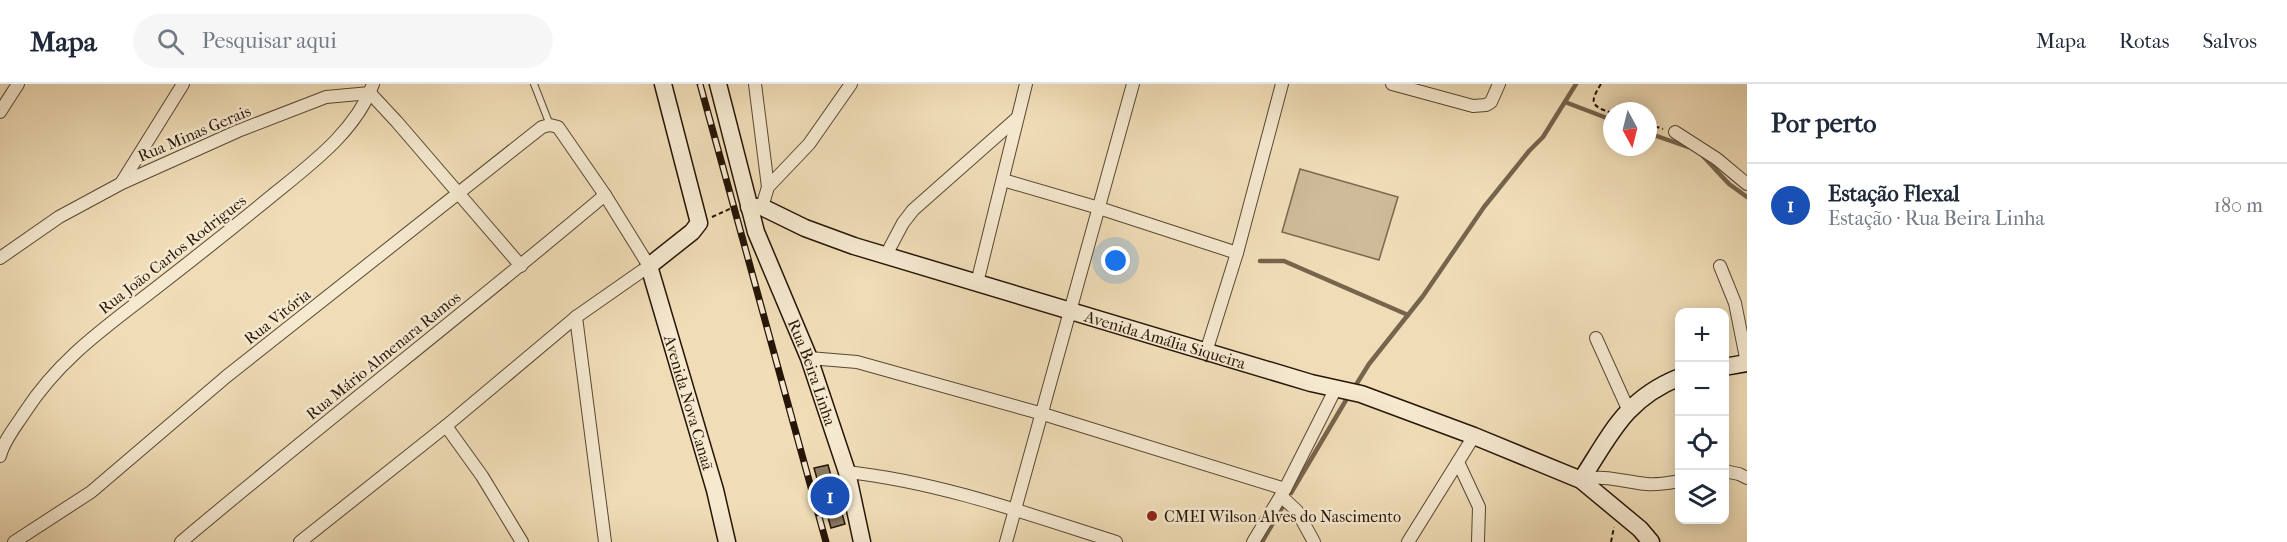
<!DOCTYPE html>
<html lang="pt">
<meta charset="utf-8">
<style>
body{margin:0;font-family:"IM FELL French Canon",serif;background:#f6f6f7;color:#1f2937}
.controls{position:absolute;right:18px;bottom:18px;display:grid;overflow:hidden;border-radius:12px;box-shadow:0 3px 15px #0003}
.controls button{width:54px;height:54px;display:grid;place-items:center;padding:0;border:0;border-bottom:2px solid #e0e1e3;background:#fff;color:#1f2937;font:30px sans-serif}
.compass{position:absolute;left:1603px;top:18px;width:54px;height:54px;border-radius:50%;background:#fff;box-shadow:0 3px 15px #0003;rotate:173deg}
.you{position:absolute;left:1116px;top:177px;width:21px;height:21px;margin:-15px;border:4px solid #fff;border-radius:50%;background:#1a73e8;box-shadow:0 0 0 9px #1a73e833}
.badge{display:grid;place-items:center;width:39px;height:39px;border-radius:50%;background:#8f2418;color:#fff;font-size:20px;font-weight:700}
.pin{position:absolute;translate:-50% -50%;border:3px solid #fff;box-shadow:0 2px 6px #0006}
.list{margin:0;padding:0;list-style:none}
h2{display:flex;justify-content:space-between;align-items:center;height:78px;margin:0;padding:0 24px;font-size:26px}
h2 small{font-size:20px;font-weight:400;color:#747a83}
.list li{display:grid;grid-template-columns:39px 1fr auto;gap:18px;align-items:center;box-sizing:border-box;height:84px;padding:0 24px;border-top:2px solid #e0e1e3}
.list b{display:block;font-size:22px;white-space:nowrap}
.list p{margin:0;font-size:20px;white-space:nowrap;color:#747a83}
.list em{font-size:20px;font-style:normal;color:#747a83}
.icon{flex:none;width:33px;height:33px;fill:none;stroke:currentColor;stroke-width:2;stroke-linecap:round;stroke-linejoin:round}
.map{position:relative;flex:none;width:1747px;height:458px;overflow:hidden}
header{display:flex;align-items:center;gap:36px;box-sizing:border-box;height:84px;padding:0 30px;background:#fff;border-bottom:2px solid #e0e1e3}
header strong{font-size:28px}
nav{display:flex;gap:33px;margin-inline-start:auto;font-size:21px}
.search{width:420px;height:54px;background:#f6f6f7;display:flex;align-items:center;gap:15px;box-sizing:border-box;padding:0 21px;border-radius:33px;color:#747a83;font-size:22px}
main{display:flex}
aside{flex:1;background:#fff}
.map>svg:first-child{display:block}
</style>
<header>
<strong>Mapa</strong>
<div class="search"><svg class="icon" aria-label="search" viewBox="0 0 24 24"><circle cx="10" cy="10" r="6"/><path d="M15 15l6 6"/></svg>Pesquisar aqui</div>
<nav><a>Mapa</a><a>Rotas</a><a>Salvos</a></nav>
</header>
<main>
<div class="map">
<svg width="1747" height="458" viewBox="0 0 1747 458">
<rect width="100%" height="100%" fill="#f0ddb7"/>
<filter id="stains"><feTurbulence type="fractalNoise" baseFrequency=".00333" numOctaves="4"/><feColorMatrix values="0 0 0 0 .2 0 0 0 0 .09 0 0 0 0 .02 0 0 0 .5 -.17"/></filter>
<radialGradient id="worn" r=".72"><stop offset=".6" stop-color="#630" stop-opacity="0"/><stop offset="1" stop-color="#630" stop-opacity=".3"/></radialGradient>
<polygon fill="#cebb99" stroke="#7a6850" stroke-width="1.5" points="1300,85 1398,113 1379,176 1282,148"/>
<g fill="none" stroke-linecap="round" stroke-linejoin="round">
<g stroke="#76644d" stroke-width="4.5">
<polyline points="1565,18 1612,36"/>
<polyline points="1648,49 1688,63"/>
<polyline points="1703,72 1729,100 1747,113"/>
<polyline points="1260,177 1284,177 1408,231"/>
<polyline points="1354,304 1369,280 1423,212 1484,123 1529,67 1543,53 1576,0"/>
<polyline points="1291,409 1349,311"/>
<polyline points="1262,458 1283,422"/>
</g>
</g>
<polygon fill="#8f7d63" stroke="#261507" stroke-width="1.5" points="828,381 845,440 831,444 814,384"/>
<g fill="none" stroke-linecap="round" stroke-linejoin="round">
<defs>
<polyline id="lane" points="534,0 550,41"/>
<g id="street">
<polyline points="755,0 768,103"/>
<polyline points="1392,0 1473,22 1486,21 1491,18 1499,0"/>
<polyline points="0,28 18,0"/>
<polyline points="1675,48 1717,75 1747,100"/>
<polyline points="1003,96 1099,124 1237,169"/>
<polyline points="122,98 183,0"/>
<polyline points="762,123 768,103 809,60 851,0"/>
<polyline points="886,171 903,139 913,126 1016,35"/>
<polyline points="0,174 59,133 122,99 238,47 326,13 370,9 397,38 521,182"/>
<polyline points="1720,182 1735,219 1747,279"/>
<polyline points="977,199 1026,0"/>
<polyline points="576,233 605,458"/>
<polyline points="1596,254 1628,325"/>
<polyline points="1206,268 1237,169 1282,0"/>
<polyline points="809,274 857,278 1043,330 1285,405"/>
<polyline points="446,342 482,392 522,458"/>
<path d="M 0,372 C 4,356 16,342 25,328 C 60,274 106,243 156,204 C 196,173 235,142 274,110 C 311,80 356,47 373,0"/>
<polyline points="1458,378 1479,423 1478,458"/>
<polyline points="1724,387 1739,390 1747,394"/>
<path d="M 847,388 C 939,398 1028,430 1116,458"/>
<path d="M 1581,396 C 1604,390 1624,398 1647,400 C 1658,401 1668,399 1680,397"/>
<polyline points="1281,412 1297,427 1314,458"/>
<polyline points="14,458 91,408 227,292 542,43 550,41 558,43 605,111 649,182 576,233 446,342 300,458"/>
<path d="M 181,458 C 321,340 465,229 605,111"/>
<polyline points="1006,458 1133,0"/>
<polyline points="1253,458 1285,405 1336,304"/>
<polyline points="1408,458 1474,352"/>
</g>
<g id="secondary">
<path id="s1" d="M 663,0 L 699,139 L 692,148 L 649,182 L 715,406 L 727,458"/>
<path id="s2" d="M 718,0 L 756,148 L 809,274 L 847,388 L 862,458"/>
<path id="s3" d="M 749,123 L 762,123 L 805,144 L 854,162 L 1311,299 L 1361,310 L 1474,352 L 1581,396 L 1640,445 L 1651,458"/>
<polyline points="1724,283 1747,279"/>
<path d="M 1581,396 C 1611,350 1625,315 1680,293"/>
</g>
</defs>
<use href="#lane" stroke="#584733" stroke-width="8"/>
<use href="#street" stroke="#584733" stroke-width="14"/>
<use href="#secondary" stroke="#261507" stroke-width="19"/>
<g stroke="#261507" stroke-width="2" stroke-dasharray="4.5 3" stroke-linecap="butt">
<path d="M 1601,0 C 1589,19 1591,22 1612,29"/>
<polyline points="1648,40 1663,45"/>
<polyline points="712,133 734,123"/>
<polyline points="1611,458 1614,443"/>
</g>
<use href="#lane" stroke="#f5e9d0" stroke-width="6"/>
<use href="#street" stroke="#f5e9d0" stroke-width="12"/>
<use href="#secondary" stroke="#f5e9d0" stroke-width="16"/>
<defs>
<polyline id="rail" points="700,0 826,458"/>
</defs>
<use href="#rail" stroke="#261507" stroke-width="7"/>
<use href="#rail" stroke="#f5e9d0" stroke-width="4.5" stroke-dasharray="14" stroke-linecap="butt"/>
</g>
<circle fill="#8f2418" stroke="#f5e9d0" stroke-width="2" cx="1152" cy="432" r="6"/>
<g text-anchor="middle" stroke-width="5" stroke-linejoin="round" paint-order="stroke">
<g font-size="16" fill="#261507" stroke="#f5e9d0">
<text transform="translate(194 49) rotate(-23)" y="6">Rua Minas Gerais</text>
<text transform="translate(172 170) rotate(-38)" y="6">Rua João Carlos Rodrigues</text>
<text transform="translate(277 232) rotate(-38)" y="6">Rua Vitória</text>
<text dy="6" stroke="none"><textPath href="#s3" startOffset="438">Avenida Amália Siqueira</textPath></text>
<text transform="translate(383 271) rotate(-39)" y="6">Rua Mário Almenara Ramos</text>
<text dy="6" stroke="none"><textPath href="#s2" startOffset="304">Rua Beira Linha</textPath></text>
<text dy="6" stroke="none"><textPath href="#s1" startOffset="352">Avenida Nova Canaã</textPath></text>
</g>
<g font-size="16" fill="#261507" stroke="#f5e9d0" text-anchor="start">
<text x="1164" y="438">CMEI Wilson Alves do Nascimento</text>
</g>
</g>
<rect width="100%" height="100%" filter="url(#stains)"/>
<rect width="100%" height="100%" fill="url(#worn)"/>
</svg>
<div class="controls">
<button>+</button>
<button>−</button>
<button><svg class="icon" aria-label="locate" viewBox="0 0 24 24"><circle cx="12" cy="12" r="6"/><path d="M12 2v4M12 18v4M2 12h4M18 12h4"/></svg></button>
<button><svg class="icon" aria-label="layers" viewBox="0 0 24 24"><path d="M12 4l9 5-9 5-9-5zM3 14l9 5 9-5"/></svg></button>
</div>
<svg class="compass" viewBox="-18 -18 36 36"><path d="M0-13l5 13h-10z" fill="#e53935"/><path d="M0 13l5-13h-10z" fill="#747a83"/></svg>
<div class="you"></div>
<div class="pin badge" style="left:830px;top:412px;background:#1a4fb4">1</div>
</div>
<aside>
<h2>Por perto<small></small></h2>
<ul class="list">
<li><span class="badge" style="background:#1a4fb4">1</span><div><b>Estação Flexal</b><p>Estação · Rua Beira Linha</p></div><em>180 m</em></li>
</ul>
</aside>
</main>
